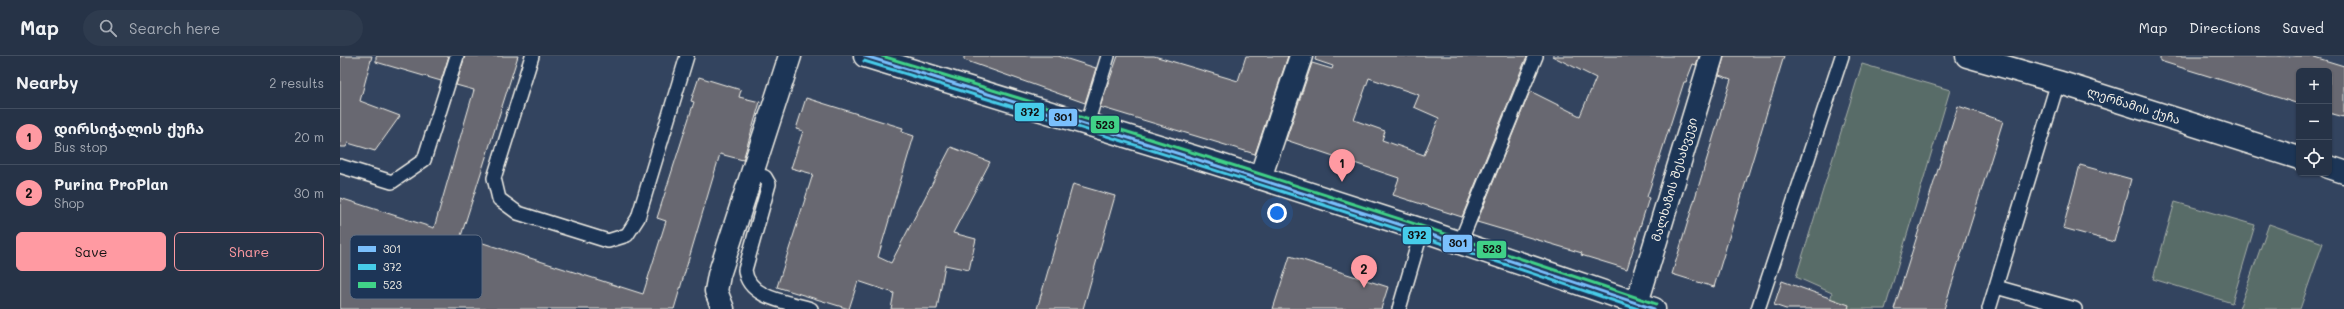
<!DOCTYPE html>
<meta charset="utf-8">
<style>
body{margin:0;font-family:Mali,"Noto Sans Georgian",sans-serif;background:#2e3b4e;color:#f1f3f6}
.controls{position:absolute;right:12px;top:12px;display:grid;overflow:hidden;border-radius:6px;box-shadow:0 1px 3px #0004}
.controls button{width:36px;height:36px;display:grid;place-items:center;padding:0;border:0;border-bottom:1px solid #424e60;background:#263347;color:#f1f3f6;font:20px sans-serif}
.you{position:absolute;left:937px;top:157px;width:14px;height:14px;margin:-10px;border:3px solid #fff;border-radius:50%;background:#1a73e8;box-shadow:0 0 0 6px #1a73e833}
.badge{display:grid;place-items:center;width:26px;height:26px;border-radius:50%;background:#ff9aa2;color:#111;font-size:13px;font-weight:700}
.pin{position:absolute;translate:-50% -33px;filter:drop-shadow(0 1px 2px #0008)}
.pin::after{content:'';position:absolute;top:21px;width:14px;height:12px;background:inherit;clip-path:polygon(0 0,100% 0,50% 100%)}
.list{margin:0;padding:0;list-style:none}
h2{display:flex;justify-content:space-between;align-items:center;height:52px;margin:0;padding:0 16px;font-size:17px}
h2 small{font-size:13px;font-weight:400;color:#a4aab4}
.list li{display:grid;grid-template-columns:26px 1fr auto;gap:12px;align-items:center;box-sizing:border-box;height:56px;padding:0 16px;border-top:1px solid #424e60}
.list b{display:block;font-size:15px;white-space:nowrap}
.list p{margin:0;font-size:13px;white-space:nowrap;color:#a4aab4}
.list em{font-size:13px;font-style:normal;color:#a4aab4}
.actions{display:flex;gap:8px;padding:12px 16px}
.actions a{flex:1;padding:9px 0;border:1px solid #ff9aa2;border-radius:6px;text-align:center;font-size:14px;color:#ff9aa2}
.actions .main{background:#ff9aa2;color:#111}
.icon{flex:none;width:22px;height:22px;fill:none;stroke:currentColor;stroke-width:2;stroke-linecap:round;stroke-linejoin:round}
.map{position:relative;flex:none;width:2004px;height:253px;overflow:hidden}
header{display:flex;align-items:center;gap:24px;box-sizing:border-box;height:56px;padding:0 20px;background:#263347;border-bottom:1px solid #424e60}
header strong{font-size:19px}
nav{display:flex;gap:22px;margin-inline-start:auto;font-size:14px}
.search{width:280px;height:36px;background:#2e3b4e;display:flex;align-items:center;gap:10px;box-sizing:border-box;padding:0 14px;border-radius:22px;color:#a4aab4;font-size:15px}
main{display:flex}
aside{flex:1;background:#263347}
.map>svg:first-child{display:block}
</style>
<header>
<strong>Map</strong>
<div class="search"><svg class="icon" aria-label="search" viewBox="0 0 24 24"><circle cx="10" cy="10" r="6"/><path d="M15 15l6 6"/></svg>Search here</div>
<nav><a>Map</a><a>Directions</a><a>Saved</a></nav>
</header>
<main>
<aside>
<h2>Nearby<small>2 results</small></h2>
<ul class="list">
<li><span class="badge">1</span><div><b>დირსიჭალის ქუჩა</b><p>Bus stop</p></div><em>20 m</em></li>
<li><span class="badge">2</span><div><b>Purina ProPlan</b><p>Shop</p></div><em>30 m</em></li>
</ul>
<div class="actions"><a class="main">Save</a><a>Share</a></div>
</aside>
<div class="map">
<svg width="2004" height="253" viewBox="0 0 2004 253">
<rect width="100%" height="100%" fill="#33445f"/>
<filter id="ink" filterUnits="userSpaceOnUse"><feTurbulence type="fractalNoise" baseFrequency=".025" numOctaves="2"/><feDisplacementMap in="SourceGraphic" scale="8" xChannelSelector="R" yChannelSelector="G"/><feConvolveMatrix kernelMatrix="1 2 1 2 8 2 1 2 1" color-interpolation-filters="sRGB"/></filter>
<g filter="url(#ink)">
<g fill="#586c67" stroke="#a6aea8">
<polygon points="1522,8 1610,34 1545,253 1512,253 1490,245 1492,237 1456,221"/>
<polygon points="1835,146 1915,169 1892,247 1813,223"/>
<polygon points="1929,168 1983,187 1960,253 1899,253"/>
</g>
<g fill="#676871" stroke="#f4f1e8" fill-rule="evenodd">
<polygon points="0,0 32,0 20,45 60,60 35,95 8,87 6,91 0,91"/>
<polygon points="36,0 109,0 101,25 36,6"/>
<polygon points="125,0 178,0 121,180 303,238 326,165 317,162 354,46 351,45 359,21 401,34 399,41 420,46 403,104 380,98 334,253 0,253 0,142 94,172 134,34 116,29"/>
<polygon points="624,0 718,0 756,12 745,47 624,4"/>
<polygon points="778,0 814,0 898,25 906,0 948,0 915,98 760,51"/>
<path d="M 976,0 L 1187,0 L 1122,161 L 1053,139 L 1059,122 L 946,84 L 972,7 L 992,13 L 993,10 L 975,4 ZM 1029,22 L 1079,39 L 1074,51 L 1099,62 L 1084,99 L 1042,84 L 1045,75 L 1014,64 Z"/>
<polygon points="1212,0 1359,0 1356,9 1353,8 1346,26 1344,26 1307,141 1309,142 1287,213 1241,199 1242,197 1137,166 1190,35 1240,60 1256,22"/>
<polygon points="1384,0 1444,0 1374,231 1332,218 1391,23 1379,19"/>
<polygon points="1820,0 1971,0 2004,10 2004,61 1989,57 1989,15 1959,15 1959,48 1820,5"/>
<polygon points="466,42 563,72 562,76 574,80 538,201 551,207 611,91 650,106 613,177 636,183 629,214 605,209 597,253 551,253 554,237 518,225 509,253 437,231 473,118 451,112 463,75 456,73"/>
<polygon points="1618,50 1663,65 1604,253 1554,253"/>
<polygon points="1740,109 1791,123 1774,186 1723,172"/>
<polygon points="733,128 775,140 743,253 697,253"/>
<polygon points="950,200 1048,231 1041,253 933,253"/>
<polygon points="1442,225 1509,249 1508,253 1446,253 1434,249"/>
</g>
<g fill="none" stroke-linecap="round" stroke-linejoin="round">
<defs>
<g id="service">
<polyline points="192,0 154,122 159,143 178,157 268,185 287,179 298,162 347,0"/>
<polyline points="747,68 768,0"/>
<polyline points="0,110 52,126 84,104 117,0"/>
<path d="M 413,117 L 425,121 L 429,128 L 405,214 C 408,243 449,246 471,253"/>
<polyline points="1120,187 1196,0"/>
<polyline points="1656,231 1735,253"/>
<polyline points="1059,253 1082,174"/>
<polyline points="1418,253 1502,0"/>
<polyline points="1649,253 1718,26"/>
</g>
<g id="minor">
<path id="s1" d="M 1627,0 L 1718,26 L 1959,102"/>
<polyline points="1989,111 2004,116"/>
<polyline points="920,122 961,0"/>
<path id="s2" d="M 1297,247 L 1372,0"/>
<polyline points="383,253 376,235 379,219 450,0"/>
</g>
<polyline id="secondary" points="525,0 874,107 1082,174 1314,253"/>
</defs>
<use href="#service" stroke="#f4f1e8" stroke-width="16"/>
<use href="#minor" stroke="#f4f1e8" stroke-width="25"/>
<use href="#secondary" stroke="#f4f1e8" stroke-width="25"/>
<use href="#service" stroke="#1d3557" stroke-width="13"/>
<use href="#minor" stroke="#1d3557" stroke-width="22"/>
<use href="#secondary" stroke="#1d3557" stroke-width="22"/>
<defs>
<path id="bus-1" d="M 525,0 C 789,81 1052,164 1314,253"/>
<path id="bus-2" d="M 524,5 C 783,84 1042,166 1298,253"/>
<path id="bus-3" d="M 542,0 C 801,79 1059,161 1316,248"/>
</defs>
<use href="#bus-1" stroke="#1d3557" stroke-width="6"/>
<use href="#bus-2" stroke="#1d3557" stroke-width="6"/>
<use href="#bus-3" stroke="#1d3557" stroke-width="6"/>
<use href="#bus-1" stroke="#7abffc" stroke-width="3"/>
<use href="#bus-2" stroke="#46cce9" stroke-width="3"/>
<use href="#bus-3" stroke="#40d288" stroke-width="3"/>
</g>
</g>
<g text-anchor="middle" stroke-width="3" stroke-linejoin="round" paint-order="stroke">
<g font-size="12" fill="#f4f1e8" stroke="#1d3557">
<text dy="4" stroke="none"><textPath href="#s1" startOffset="174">ლერწამის ქუჩა</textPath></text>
<text dy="4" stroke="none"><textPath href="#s2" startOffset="129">მალხაზის შესახვევი</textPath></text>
</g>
</g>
<rect x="10" y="179" width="132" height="64" rx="6" fill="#1d3557" stroke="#5e6d82" stroke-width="1"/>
<rect x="18" y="190" width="18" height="6" fill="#7abffc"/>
<rect x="18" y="208" width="18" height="6" fill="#46cce9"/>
<rect x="18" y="226" width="18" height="6" fill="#40d288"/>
<g font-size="11" fill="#f4f1e8">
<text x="43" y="197">301</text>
<text x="43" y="215">372</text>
<text x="43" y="233">523</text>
</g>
<g stroke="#1d3557" stroke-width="1.5">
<rect x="674" y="46" width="31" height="20" rx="4" fill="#46cce9"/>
<rect x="708" y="52" width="30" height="19" rx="4" fill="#7abffc"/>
<rect x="750" y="59" width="30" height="19" rx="4" fill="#40d288"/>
<rect x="1062" y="170" width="30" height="19" rx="4" fill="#46cce9"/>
<rect x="1102" y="178" width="31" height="19" rx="4" fill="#7abffc"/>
<rect x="1136" y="184" width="31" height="19" rx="4" fill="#40d288"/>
</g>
<g font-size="11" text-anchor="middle" font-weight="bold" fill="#111">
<text x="690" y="60">372</text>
<text x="723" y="65">301</text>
<text x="765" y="73">523</text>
<text x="1077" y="183">372</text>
<text x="1118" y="191">301</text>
<text x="1152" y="197">523</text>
</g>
</svg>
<div class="controls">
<button>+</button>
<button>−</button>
<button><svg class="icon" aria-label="locate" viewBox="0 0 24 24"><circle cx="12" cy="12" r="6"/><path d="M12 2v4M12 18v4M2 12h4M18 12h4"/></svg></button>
</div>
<div class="you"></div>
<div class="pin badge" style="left:1002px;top:126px">1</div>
<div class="pin badge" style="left:1024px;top:232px">2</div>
</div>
</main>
